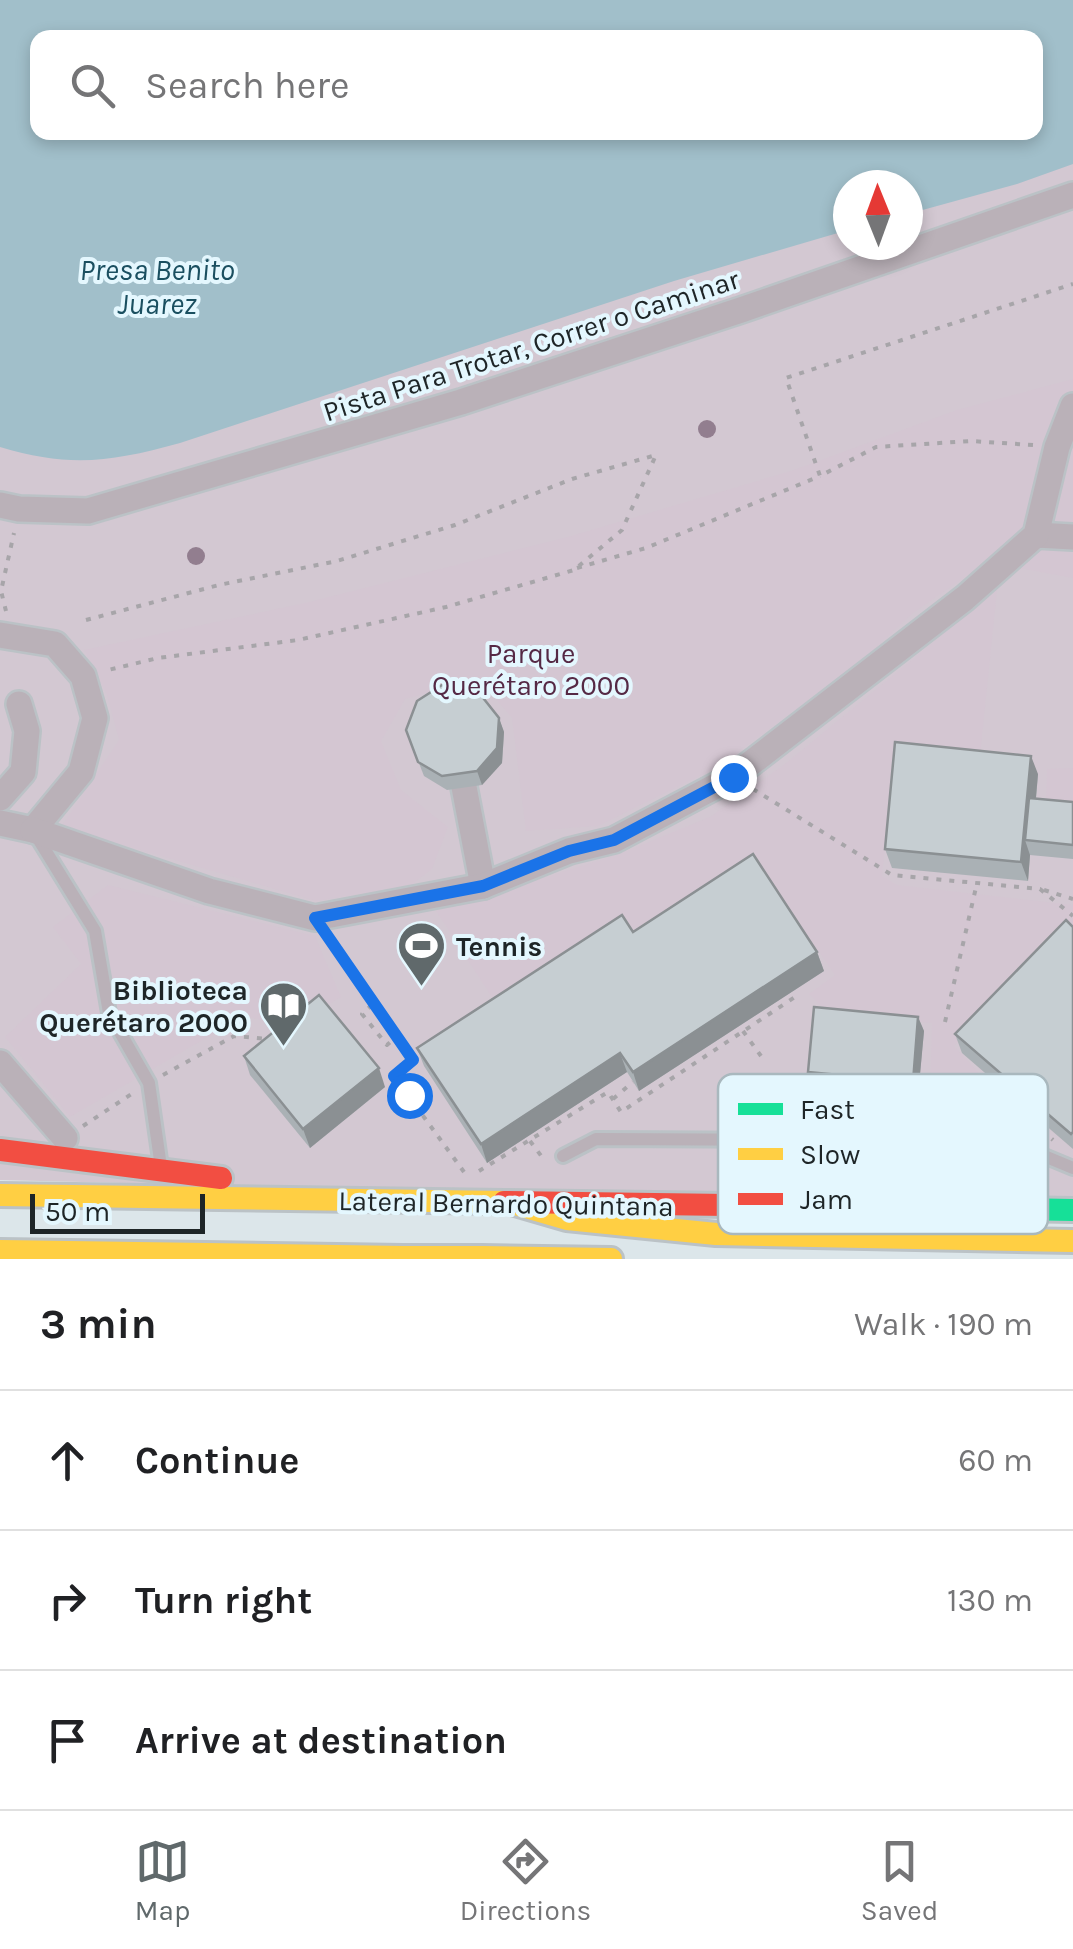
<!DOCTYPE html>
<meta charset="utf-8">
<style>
body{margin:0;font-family:Karla,sans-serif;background:#f2f2f2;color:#202124}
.compass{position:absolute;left:833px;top:170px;width:90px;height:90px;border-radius:50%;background:#fff;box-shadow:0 5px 15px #0003;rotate:359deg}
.scale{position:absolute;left:30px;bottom:25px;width:175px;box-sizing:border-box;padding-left:10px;border:5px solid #1e2527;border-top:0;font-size:28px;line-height:35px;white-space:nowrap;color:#1e2527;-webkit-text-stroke:8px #e4f7fe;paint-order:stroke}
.stop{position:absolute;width:30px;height:30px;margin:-22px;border:8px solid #1a73e8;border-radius:50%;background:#fff}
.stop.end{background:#1a73e8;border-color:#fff;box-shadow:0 2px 10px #0008}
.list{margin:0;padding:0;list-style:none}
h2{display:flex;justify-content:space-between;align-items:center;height:130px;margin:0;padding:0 40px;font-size:42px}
h2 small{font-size:32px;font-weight:400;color:#757577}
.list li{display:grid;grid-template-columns:65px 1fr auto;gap:30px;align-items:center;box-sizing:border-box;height:140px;padding:0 40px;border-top:2px solid #e0e0e0}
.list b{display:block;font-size:38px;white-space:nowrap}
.list em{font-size:32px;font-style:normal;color:#757577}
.icon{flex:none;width:55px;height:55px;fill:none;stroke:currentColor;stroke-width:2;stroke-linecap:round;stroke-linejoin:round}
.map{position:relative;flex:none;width:1073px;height:1259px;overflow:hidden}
.search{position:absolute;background:#fff;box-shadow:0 5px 15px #0003;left:30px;right:30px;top:30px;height:110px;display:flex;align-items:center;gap:25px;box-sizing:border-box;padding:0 35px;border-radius:20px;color:#757577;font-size:38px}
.sheet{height:550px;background:#fff}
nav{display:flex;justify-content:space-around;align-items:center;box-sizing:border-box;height:140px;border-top:2px solid #e0e0e0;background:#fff;font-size:28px;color:#757577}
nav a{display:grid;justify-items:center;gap:5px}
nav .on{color:#60696b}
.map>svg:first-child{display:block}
</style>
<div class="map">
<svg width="1073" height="1259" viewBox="0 0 1073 1259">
<rect width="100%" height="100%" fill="#dce6ea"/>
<path fill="#d3c8d2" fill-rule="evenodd" d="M 0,0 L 1073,0 L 1073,1206 L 0,1180 ZM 38,38 L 1036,38 L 1036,132 L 38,132 ZM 848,185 L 908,185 L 908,245 L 848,245 Z"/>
<g fill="#d4c6d2">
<polygon points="1073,379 1073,578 987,562 913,613 866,657 718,767 598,826 526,831 512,718 479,679 405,699 381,741 401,790 448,827 432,869 410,886 316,901 61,827 119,740 107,695 84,650 305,603 568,537 794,470 957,410"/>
<polygon points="997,590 980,756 896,744 882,876 897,885 1073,905 1073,929 954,1046 995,1090 986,1101 930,1093 932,1023 831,1016 809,994 835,975 761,868 646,939 626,924 499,1008 436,911 617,855 710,817 785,764"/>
<polygon points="1073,768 1073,806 1046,803 1047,769"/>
<polygon points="108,885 315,936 341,997 292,1027 244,1016 70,1117 5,1037 81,964 53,927"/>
</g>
<path fill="#a1bfca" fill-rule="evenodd" d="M 0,0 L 1073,0 L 1073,164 L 1017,184 L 908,214 L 908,185 L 848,185 L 848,230 L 674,281 L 180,443 C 111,462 70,468 0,447 ZM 38,38 L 1036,38 L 1036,132 L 38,132 Z"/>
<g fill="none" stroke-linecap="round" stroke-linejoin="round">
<defs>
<g id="lane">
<polyline points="34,832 95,931 109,1013 149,1083 161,1167"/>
<polyline points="563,1156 596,1139 1008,1141 1073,1168"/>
</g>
<g id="street">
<polyline points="0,505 19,509 88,511 461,402 741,310 1073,195"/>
<polyline points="1036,535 1073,537"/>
<polyline points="0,635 55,644 83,676 95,718 81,772 33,830 0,823"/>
<polyline points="464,787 483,886"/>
<polyline points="0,798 23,772 27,731 19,704"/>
<polyline points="33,830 209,891 315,918 483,886 569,851 614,840 733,777 965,598 1036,535 1057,447 1073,406"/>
<polyline points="0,1063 65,1138"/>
</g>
<polyline id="fast" points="889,1207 1073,1210"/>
<g id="slow">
<polyline points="0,1195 504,1202"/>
<polyline points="512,1203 567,1219 716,1234 1073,1241"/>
<polyline points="0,1251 403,1257"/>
<polyline points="482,1257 611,1259"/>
</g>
<g id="jam">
<polyline points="0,1150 221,1178"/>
<polyline points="504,1202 889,1207"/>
</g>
</defs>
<use href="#lane" stroke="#bbc2c6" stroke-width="18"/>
<use href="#street" stroke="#bbc2c6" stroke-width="30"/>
<use href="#fast" stroke="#bbc2c6" stroke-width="28"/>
<use href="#slow" stroke="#bbc2c6" stroke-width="28"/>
<use href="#jam" stroke="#bbc2c6" stroke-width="28"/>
<g stroke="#a7a5a9" stroke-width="4" stroke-dasharray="5 8" stroke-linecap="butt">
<polyline points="1033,445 971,441 876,447 820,476 786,378 1073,284"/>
<polyline points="577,568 646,548 820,476"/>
<polyline points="6,611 1,591 14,533"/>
<polyline points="86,620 219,585 337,561 455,525 572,479 656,455 622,530 574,570 446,607 298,640 158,658 104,671"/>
<polyline points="753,789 892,875 1040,889 1073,916"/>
<polyline points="1044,890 1073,899"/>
<polyline points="329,939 413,1060 394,1076 464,1172"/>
<polyline points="372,1005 362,1014 387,1045 395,1038"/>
<polyline points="945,1022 977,883"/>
<polyline points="743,1031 761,1056"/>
<polyline points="163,1075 234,1036 268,1039"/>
<polyline points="613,1099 633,1082"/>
<polyline points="776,1107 986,1109 1000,1094 1053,1140"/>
<polyline points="83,1126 133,1093"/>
<polyline points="530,1141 542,1157 547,1157"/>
<polyline points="479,1171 608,1092 621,1112 795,997"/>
</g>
<use href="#lane" stroke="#bab1b8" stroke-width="12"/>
<use href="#street" stroke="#bab1b8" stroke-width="25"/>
<use href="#fast" stroke="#16e098" stroke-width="22"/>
<use href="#slow" stroke="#ffcf43" stroke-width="22"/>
<use href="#jam" stroke="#f24e42" stroke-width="22"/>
<defs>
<polyline id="slow-bridge" points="403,1257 482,1257"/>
</defs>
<use href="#slow-bridge" stroke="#bbc2c6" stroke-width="28" stroke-linecap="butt"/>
<use href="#slow-bridge" stroke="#ffcf43" stroke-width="22"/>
</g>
<g fill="#927e8f">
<circle cx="707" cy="429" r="9"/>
<circle cx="196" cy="556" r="9"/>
</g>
<g fill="#aab1b5">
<polygon points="499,718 504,732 502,763 482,785 447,790 424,776 406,730"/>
<polygon points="1038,774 1036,799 1073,802 1073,859 1030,855 1028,881 892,868 885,849"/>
<polygon points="1073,927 1073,1149 962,1053 955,1034"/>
<polygon points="633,932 817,952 824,971 639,1091 627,1072 487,1163 424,1066 417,1048"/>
<polygon points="918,1017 924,1031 918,1096 813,1086 808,1072"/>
<polygon points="244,1056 385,1087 310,1148 250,1075"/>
</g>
<g fill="#8b9093">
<polygon points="499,718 504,732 502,763 482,785 477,771"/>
<polygon points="1031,756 1038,774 1032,841 1025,840 1030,855 1028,881 1021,862"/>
<polygon points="817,952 824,971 639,1091 633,1072"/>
<polygon points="918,1017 924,1031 918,1096 913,1082"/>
<polygon points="620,1053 627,1072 487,1163 481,1144"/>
<polygon points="379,1068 385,1087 310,1148 303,1129"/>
</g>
<g fill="#c6ced2" stroke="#8b9093" stroke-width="2.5">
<polygon points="442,685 476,689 499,718 497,748 477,771 442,776 418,762 406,730 417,701"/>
<polygon points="895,742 1031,756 1021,862 885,849"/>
<polygon points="1029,798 1073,802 1073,845 1025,840"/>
<polygon points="753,854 817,952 633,1072 620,1053 481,1144 417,1048 622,915 633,932"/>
<polygon points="1066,920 1073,927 1073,1132 1071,1134 955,1034"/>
<polygon points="319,995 379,1068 303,1129 244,1056"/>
<polygon points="814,1007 918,1017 913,1082 808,1072"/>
</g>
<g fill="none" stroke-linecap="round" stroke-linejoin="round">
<polyline stroke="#1a73e8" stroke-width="12" points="409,1095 394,1076 413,1060 315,918 483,886 569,851 614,840 733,777"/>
</g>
<defs>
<symbol id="stadium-pin" viewBox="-11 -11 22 30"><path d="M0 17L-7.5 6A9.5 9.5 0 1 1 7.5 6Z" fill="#60696b" stroke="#e4f7fe"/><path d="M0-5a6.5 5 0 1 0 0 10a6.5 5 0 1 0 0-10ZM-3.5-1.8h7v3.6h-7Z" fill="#fff"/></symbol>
<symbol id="library-pin" viewBox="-11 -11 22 30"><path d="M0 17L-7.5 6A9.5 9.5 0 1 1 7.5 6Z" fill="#60696b" stroke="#e4f7fe"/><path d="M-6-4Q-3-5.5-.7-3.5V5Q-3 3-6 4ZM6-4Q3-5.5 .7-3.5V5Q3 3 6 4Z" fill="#fff"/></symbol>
</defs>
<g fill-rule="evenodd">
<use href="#stadium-pin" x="394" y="918" width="55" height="75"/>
<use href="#library-pin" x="256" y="978" width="55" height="75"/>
</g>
<g text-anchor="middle" stroke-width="8" stroke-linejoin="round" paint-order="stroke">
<g font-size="28" fill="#1e2527" stroke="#e4f7fe">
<text transform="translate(531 345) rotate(-18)" y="10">Pista Para Trotar, Correr o Caminar</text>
<text transform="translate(506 1203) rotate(1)" y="10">Lateral Bernardo Quintana</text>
</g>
<g font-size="28" fill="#552945" stroke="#e4f7fe">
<text x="531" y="663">Parque<tspan x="531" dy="32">Querétaro 2000</tspan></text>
</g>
<g font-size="28" font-weight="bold" fill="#1e2527" stroke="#e4f7fe" text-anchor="start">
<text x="456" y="956">Tennis</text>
<text x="248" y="1000" text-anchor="end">Biblioteca<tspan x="248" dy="32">Querétaro 2000</tspan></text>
</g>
<g font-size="30" font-style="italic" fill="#1a4f60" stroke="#e4f7fe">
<text x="157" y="280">Presa Benito<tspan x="157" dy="34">Juarez</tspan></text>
</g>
</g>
<rect x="718" y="1074" width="330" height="160" rx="15" fill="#e4f7fe" stroke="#a9b8be" stroke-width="2.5"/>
<rect x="738" y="1103" width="45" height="12" fill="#16e098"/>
<rect x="738" y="1148" width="45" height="12" fill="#ffcf43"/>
<rect x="738" y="1193" width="45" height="12" fill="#f24e42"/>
<g font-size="28" fill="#1e2527">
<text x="800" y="1119">Fast</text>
<text x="800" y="1164">Slow</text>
<text x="800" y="1209">Jam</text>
</g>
</svg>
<svg class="compass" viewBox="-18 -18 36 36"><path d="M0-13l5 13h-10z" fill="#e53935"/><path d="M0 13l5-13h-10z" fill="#757577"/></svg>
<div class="scale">50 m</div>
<div class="stop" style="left:409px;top:1095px"></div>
<div class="stop end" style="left:733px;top:777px"></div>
<div class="search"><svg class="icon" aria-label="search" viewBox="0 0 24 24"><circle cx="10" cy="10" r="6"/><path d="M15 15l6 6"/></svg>Search here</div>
</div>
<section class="sheet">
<h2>3 min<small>Walk · 190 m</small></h2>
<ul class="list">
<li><svg class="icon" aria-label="ahead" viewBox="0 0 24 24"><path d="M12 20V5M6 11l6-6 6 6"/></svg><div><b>Continue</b></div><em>60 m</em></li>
<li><svg class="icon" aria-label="right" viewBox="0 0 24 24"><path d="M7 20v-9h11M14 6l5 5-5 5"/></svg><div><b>Turn right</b></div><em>130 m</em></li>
<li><svg class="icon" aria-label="arrive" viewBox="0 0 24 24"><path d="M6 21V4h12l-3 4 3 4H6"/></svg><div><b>Arrive at destination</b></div></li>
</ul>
</section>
<nav>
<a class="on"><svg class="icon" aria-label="map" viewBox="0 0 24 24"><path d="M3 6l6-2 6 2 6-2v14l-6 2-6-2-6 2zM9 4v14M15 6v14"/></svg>Map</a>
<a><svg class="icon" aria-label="directions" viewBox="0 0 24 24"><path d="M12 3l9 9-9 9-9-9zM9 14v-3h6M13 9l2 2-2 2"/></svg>Directions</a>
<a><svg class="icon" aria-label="saved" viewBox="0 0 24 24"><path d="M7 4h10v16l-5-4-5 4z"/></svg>Saved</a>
</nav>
